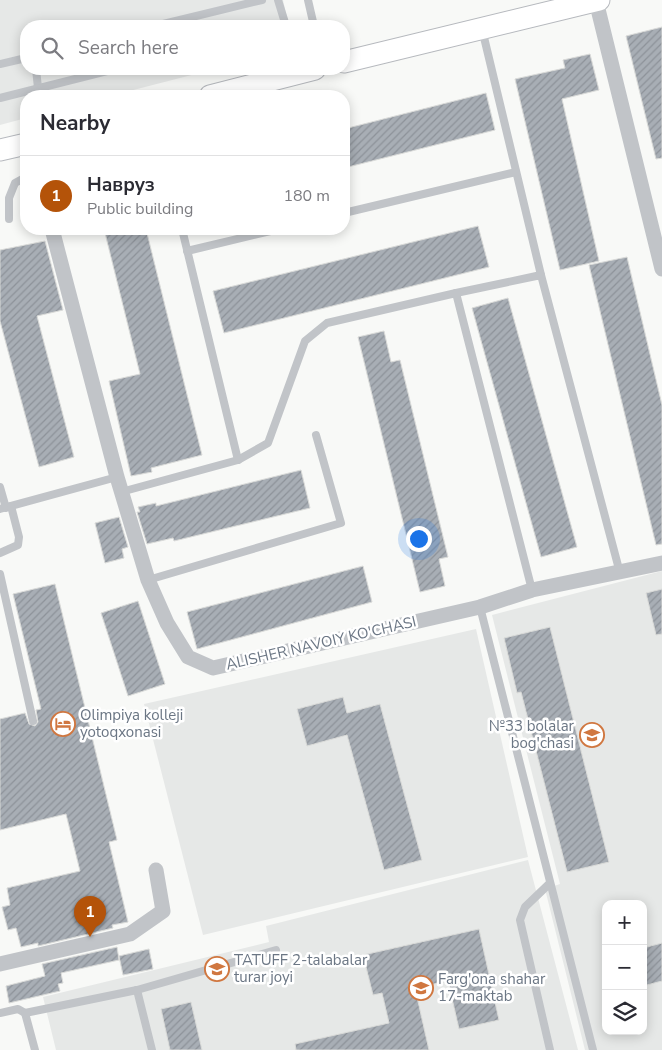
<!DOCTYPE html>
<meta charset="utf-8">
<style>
body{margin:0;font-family:"Nunito Sans",sans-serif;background:#f2f2f3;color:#2b2b33}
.controls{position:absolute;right:15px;bottom:15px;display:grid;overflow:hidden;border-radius:10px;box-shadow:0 2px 12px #0003}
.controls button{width:45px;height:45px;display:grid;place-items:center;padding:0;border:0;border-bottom:1px solid #e1e1e2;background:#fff;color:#2b2b33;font:25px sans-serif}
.you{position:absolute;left:418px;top:538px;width:18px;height:18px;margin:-12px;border:4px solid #fff;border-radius:50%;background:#1a73e8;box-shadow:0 0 0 8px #1a73e833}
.badge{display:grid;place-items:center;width:32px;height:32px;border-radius:50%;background:#b45309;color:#fff;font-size:16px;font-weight:700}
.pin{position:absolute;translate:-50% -41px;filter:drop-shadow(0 1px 2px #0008)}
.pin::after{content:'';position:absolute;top:26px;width:18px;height:15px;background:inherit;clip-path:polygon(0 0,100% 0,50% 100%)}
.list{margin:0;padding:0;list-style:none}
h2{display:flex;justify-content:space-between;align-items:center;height:65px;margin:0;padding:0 20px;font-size:21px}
h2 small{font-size:16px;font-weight:400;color:#7c7c81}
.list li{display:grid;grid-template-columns:32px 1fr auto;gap:15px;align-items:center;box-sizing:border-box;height:80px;padding:0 20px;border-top:1px solid #e1e1e2}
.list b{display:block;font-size:19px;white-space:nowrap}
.list p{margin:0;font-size:16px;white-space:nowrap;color:#7c7c81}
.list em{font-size:16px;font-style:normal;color:#7c7c81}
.icon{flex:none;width:28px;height:28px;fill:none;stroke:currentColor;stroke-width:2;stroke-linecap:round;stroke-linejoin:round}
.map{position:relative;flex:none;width:662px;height:1050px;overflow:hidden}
.search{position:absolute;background:#fff;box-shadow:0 2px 12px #0003;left:20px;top:20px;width:330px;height:55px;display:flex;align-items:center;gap:12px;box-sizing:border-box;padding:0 18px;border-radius:20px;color:#7c7c81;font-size:19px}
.panel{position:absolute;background:#fff;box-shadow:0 2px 12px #0003;left:20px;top:90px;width:330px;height:145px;border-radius:20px}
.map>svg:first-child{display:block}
</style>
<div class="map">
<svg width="662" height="1050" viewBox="0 0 662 1050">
<defs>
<pattern id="building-hatch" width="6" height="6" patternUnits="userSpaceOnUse" patternTransform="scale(1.25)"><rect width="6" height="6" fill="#a8aeb5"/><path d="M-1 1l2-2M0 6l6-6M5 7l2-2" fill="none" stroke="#8d9299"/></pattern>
</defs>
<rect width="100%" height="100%" fill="#f8f9f7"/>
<g fill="#e6e8e7" fill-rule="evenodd">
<polygon points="0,0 283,0 289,26 26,26 26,69 215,69 110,96 26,96 26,118 0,125"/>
<path d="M 662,571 L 662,1050 L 585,1050 L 545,889 L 560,884 L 492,615 ZM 606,904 L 643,904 L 643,1031 L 606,1031 Z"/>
<polygon points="476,629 528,857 203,935 144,704"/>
<polygon points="528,860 578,1050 56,1050 43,997 269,942 266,926"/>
</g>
<g fill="url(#building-hatch)" stroke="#dadbd9">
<polygon points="662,27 662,158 656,159 626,36"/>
<polygon points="590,54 599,90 562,99 599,261 560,270 515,79 565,68 563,60"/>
<polygon points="486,93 495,130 344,168 344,129"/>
<polygon points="478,226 489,267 224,333 213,291"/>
<polygon points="104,229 146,229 202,455 151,468 152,472 131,476 109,381 140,374"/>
<polygon points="45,241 63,310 37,316 74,457 39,467 0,321 0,250"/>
<polygon points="627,257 662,405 662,544 656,545 589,265"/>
<polygon points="508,298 577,547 541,557 472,308"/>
<polygon points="384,331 391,362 400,360 448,557 439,559 445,586 420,592 358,337"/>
<polygon points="301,470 310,508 174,541 173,538 147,544 137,512 140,512 138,507 156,503 156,506"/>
<polygon points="119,517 128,547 122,549 124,558 105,563 95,523"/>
<polygon points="363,566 372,602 197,649 187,612"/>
<polygon points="55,584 117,840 109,842 128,922 112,925 113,928 38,946 38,943 21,947 16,928 8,930 2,907 10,905 7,888 80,871 66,814 0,830 0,719 25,713 29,724 35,726 38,722 36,710 41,709 13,594"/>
<polygon points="662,589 662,634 656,635 646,593"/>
<polygon points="138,601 165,684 128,696 101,613"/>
<polygon points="550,627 609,862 567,872 521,692 517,693 504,638"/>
<polygon points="343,697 347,713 380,704 422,860 384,870 347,735 307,746 297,709"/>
<polygon points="479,929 499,1020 459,1029 448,981 415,988 429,1050 296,1050 295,1044 389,1023 382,993 373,995 363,955"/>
<polygon points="662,943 662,981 643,986 643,948"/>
<polygon points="117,947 119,960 61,973 63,983 58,984 60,991 9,1003 6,986 45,976 42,964"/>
<polygon points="149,949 153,969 123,975 119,956"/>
<polygon points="191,1002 202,1050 170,1050 161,1009"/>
</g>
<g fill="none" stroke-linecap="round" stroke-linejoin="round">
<defs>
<g id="secondary">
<polyline points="344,62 599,0"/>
<polyline points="210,96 315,69"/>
<polyline points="0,150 26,144"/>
</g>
</defs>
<use href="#secondary" stroke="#b6b9be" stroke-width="23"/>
<g stroke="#c1c4c8" stroke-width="8">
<polyline points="278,0 286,26"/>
<polyline points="308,0 314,26"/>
<polyline points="155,26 262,0"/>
<polyline points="482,29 541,275"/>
<polyline points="0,64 26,58"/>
<polyline points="36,69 38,88"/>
<polyline points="0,98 115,69"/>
<polyline points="344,213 516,172"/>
<polyline points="9,219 9,198 15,183 26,177"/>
<polyline points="182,229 238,460"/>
<polyline points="187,251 279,229"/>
<polyline points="0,487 6,508"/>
<polyline points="121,492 238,460 268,443 305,341 327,323 456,293"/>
<polyline points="0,509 117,477"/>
<polyline points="0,553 18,545 19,537 11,506"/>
<polyline points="0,574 33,721"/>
<polyline points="148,580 341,523 316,435"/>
<polyline points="532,590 456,293 541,275 620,573"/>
<polyline points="480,607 593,1050"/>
<polyline points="549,884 525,907 520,920 550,1050"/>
<polyline points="137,990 152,1050"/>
<polyline points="0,1013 18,1009 25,1013 35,1050"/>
<polyline points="25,1013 137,990 276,950"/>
</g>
<g stroke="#c1c4c8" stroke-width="15">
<polyline points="596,1 662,269"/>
<polyline points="52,229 117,477 148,580 167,623 188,657 213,668 480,607 532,590 662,563"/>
<polyline points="0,964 130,934 163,911 156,870"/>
</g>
<use href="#secondary" stroke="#fff" stroke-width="21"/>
</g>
<defs>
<symbol id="hotel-ring" viewBox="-11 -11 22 22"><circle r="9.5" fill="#fff" stroke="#d07740" stroke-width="1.5"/><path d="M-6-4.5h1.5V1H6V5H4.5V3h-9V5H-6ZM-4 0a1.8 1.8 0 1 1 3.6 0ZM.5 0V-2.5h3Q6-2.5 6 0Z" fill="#d07740"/></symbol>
<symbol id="school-ring" viewBox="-11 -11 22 22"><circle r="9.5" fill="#fff" stroke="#d07740" stroke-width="1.5"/><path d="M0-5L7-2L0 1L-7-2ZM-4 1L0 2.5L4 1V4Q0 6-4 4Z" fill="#d07740"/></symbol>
<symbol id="university-ring" viewBox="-11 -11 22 22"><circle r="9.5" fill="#fff" stroke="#d07740" stroke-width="1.5"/><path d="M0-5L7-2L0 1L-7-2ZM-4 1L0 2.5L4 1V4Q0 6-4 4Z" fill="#d07740"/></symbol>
</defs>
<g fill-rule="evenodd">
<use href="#hotel-ring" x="49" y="710" width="28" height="28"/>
<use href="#school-ring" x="578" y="721" width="28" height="28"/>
<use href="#university-ring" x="203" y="955" width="28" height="28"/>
<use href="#school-ring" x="407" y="974" width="28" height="28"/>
</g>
<g text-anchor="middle" stroke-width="5" stroke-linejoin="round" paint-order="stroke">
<g font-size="15" fill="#6b7684" stroke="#fff">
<text transform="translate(321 643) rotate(-13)" y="5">ALISHER NAVOIY KO'CHASI</text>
</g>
<g font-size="15" fill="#6b7684" stroke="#fff" text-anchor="start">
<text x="80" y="720">Olimpiya kolleji<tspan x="80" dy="17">yotoqxonasi</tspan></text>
<text x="574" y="731" text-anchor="end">№33 bolalar<tspan x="574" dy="17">bog'chasi</tspan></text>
<text x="234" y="965">TATUFF 2-talabalar<tspan x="234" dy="17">turar joyi</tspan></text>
<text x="438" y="984">Farg'ona shahar<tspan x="438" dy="17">17-maktab</tspan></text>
</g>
</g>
</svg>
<div class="controls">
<button>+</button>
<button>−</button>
<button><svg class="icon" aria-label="layers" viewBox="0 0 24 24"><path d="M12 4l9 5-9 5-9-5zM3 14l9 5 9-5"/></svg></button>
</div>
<div class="you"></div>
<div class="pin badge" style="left:90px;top:937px">1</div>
<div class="search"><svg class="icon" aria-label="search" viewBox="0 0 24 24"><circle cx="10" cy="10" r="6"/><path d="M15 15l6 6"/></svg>Search here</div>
<section class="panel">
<h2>Nearby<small></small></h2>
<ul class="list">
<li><span class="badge">1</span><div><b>Навруз</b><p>Public building</p></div><em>180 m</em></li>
</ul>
</section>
</div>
